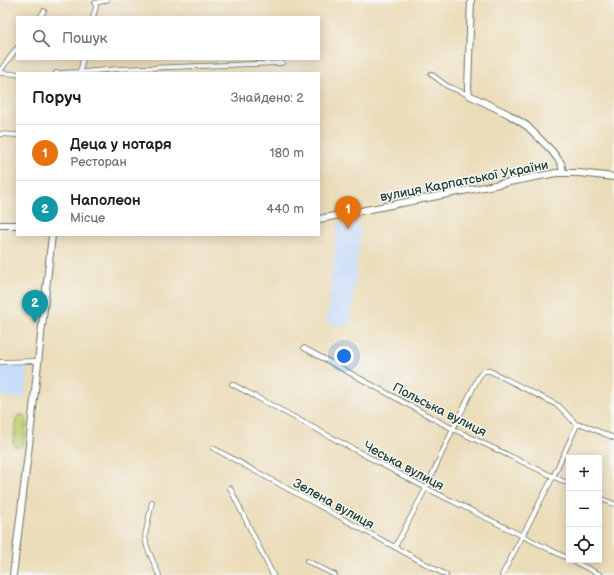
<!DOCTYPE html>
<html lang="uk">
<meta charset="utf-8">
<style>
body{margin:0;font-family:"Balsamiq Sans",sans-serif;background:#f2f2f2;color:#202124}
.controls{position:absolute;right:12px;bottom:12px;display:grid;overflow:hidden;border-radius:0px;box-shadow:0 2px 10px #0003}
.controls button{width:36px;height:36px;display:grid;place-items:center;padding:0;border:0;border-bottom:1px solid #e0e0e0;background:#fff;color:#202124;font:20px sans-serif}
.you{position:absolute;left:344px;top:356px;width:14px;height:14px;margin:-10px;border:3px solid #fff;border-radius:50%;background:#1a73e8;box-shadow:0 0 0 6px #1a73e833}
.badge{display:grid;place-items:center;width:26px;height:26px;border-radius:50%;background:#c8321e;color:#fff;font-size:13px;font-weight:700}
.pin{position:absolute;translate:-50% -33px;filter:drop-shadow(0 1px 2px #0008)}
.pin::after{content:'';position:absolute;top:21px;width:14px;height:12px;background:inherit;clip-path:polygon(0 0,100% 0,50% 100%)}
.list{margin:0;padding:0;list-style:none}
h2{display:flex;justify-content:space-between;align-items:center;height:52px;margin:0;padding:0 16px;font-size:17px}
h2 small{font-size:13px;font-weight:400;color:#757577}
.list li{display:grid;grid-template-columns:26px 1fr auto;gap:12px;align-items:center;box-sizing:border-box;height:56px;padding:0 16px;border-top:1px solid #e0e0e0}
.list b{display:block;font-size:15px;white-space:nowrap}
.list p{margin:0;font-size:13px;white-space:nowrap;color:#757577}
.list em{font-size:13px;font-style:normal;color:#757577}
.icon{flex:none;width:22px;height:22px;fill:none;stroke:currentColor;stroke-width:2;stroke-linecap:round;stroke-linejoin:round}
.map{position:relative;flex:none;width:614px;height:575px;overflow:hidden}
.search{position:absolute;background:#fff;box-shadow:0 2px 10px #0003;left:16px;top:16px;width:304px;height:44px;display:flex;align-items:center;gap:10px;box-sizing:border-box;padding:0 14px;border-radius:0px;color:#757577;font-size:15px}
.panel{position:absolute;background:#fff;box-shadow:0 2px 10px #0003;left:16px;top:72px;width:304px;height:164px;border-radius:0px}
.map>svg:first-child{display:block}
</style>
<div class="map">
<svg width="614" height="575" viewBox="0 0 614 575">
<rect width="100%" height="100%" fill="#f6f6f2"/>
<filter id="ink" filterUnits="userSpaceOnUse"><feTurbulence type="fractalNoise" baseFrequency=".025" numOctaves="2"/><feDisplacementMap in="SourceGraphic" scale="8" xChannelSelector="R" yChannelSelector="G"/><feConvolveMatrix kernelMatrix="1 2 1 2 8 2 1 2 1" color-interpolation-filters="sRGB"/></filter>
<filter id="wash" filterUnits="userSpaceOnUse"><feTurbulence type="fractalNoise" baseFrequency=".012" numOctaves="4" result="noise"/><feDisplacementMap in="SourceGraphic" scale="16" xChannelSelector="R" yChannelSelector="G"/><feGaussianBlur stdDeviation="0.9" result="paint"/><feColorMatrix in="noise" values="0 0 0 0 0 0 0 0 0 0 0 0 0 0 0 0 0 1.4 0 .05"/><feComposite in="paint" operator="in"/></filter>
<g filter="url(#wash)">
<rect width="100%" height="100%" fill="#ecddba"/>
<g fill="#c8ddf9">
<polygon points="355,221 357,228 361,228 350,326 327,324 338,223 342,224"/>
<polygon points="0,366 28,366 24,399 0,396"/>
</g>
<polygon fill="#c2d072" stroke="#708653" points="19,415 24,415 27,419 24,443 21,447 15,447 13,443 16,419"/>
</g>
<g filter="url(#ink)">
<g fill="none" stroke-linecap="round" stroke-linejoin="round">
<defs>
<g id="street">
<polyline points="40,17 44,11"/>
<polyline points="93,17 96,7 95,3 107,0"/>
<polyline points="0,71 17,48"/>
<polyline points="0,73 17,74"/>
<polyline points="56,73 82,72 118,69 282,63"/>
<polyline points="80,73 83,59"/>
<polyline points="431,74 447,86 469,95"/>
<polyline points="0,134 17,135"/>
<polyline points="304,348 453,429 569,484"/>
<polyline points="0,362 38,361"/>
<polyline points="232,384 426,488 569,559"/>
<polyline points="213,448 446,575"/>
<polyline points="230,488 273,575"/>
<polyline points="599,498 614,504"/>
<polyline points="152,502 145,536 147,547 159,575"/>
<path d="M 395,547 L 426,488 L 453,429 L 478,378 C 482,372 485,369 492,372 L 559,406 L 577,425 L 584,425 L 614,438"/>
<polyline points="571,560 601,575"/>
<polyline points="307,561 335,575"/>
<polyline points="502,575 553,477 577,425"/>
</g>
<g id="secondary">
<polyline points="471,0 468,88 469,95 508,114 527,126 551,150 561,163 563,172"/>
<polyline points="319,219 556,173 579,173 614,177"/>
<polyline points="0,225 17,225"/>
<polyline points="13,575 28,454 52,235"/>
</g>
</defs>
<use href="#street" stroke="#677563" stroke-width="5.5"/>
<use href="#secondary" stroke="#677563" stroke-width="8"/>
<use href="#street" stroke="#fff" stroke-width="4"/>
<use href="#secondary" stroke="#fff" stroke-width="6"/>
</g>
</g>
<g text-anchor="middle" stroke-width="3" stroke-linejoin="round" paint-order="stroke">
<g font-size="13" fill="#1f3d34" stroke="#f6f6f2">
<text transform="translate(464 180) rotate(-11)" y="5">вулиця Карпатської України</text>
<text transform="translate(440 409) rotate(27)" y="5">Польська вулиця</text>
<text transform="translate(404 465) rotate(28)" y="5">Чеська вулиця</text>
<text transform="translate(334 503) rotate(29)" y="5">Зелена вулиця</text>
</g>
</g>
</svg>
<div class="controls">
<button>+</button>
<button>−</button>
<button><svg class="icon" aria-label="locate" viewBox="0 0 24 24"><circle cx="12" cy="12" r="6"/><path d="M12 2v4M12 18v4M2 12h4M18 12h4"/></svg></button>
</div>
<div class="you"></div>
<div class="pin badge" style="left:348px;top:229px;background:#e8710a">1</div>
<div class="pin badge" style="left:35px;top:323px;background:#0f9aa8">2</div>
<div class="search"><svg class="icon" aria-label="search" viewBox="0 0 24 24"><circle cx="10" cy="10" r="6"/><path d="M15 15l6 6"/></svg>Пошук</div>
<section class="panel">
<h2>Поруч<small>Знайдено: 2</small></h2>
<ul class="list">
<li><span class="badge" style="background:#e8710a">1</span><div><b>Деца у нотаря</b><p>Ресторан</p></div><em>180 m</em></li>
<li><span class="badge" style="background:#0f9aa8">2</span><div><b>Наполеон</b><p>Місце</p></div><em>440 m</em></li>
</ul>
</section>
</div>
